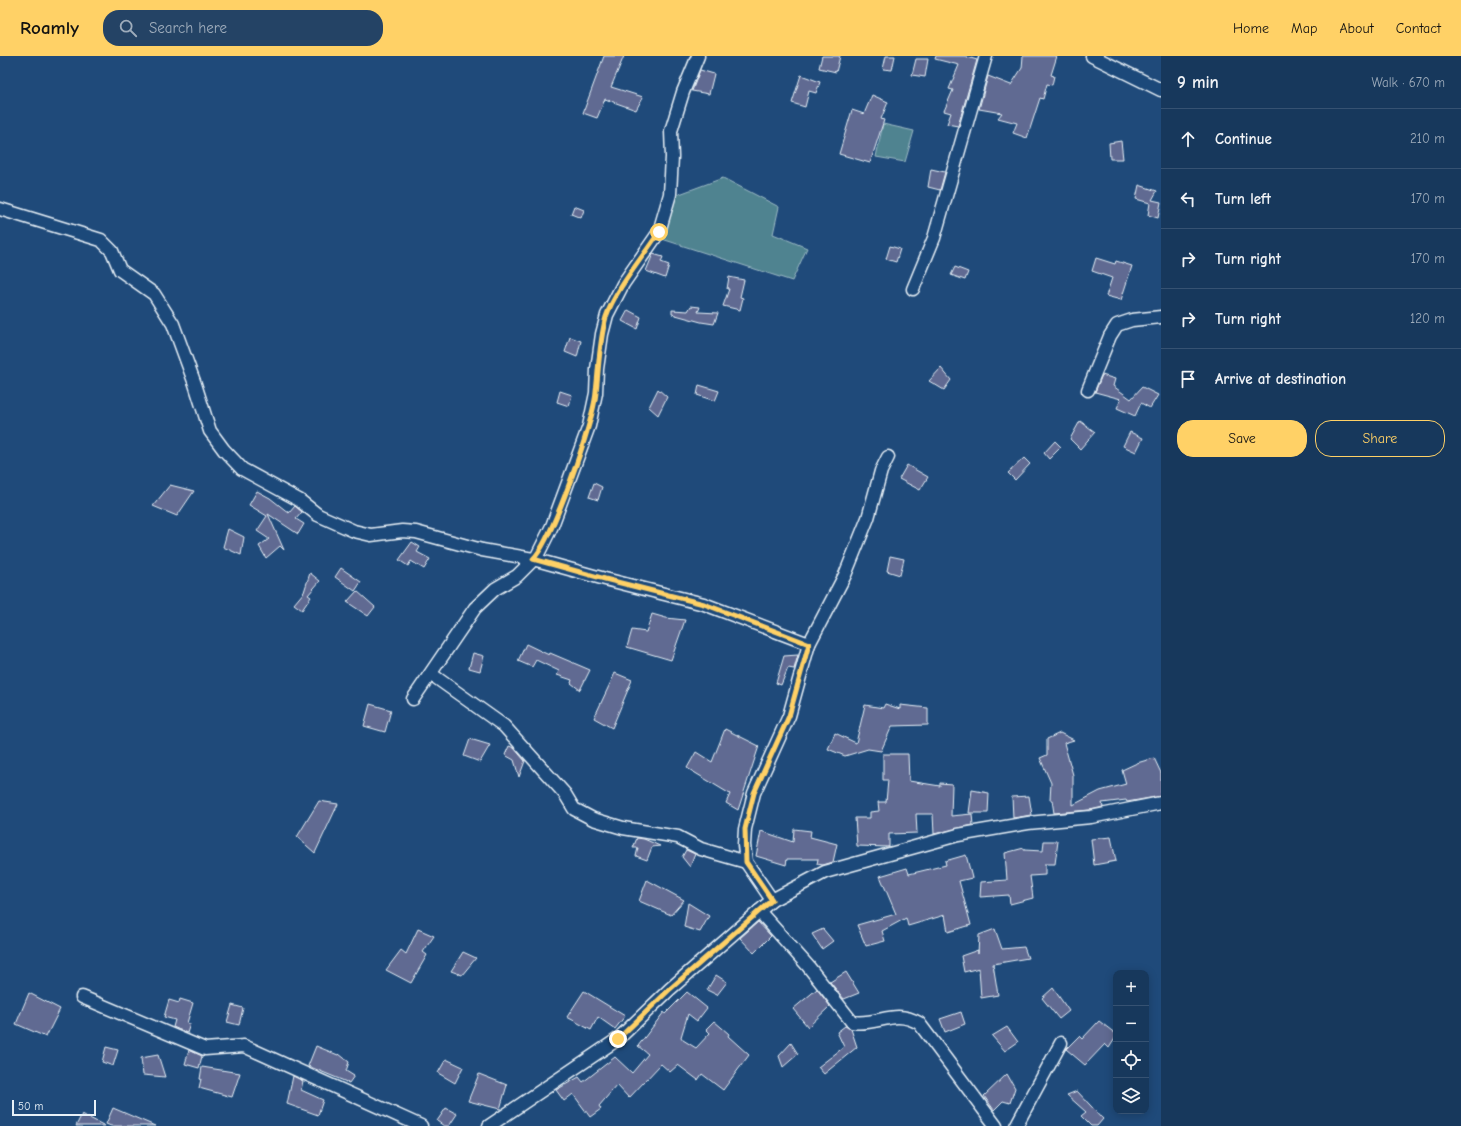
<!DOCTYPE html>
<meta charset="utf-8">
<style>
body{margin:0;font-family:"Comic Neue",sans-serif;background:#244365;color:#f1f3f6}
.controls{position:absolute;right:12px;bottom:12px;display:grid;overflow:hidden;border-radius:8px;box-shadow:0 2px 10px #0003}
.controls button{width:36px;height:36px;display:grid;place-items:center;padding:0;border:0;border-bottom:1px solid #365272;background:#17385c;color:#f1f3f6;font:20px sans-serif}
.scale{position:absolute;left:12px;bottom:10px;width:84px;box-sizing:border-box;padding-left:4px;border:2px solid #e8f1f8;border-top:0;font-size:11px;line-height:14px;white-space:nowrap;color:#e8f1f8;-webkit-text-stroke:3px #1f4a7a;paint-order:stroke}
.stop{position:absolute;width:12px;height:12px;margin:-9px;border:3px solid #ffd166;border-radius:50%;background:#fff}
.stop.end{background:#ffd166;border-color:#fff;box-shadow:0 1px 4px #0008}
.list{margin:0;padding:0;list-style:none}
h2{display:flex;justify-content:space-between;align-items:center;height:52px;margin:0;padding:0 16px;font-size:17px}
h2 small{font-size:13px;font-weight:400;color:#9eacbb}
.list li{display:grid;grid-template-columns:26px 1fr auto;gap:12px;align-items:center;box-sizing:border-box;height:60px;padding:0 16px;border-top:1px solid #365272}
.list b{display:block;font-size:15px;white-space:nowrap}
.list em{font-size:13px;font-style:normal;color:#9eacbb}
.actions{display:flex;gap:8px;padding:12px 16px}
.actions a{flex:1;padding:9px 0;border:1px solid #ffd166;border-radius:16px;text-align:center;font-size:14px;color:#ffd166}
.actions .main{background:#ffd166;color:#111}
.icon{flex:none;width:22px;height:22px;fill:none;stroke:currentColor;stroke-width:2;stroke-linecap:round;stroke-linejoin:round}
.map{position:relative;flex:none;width:1161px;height:1070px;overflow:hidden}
header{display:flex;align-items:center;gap:24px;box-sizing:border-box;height:56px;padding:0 20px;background:#ffd166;color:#111}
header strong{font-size:19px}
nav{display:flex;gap:22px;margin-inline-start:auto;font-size:14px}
.search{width:280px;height:36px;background:#244365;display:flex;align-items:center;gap:10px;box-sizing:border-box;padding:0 14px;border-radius:16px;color:#9eacbb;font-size:15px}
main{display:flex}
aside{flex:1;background:#17385c}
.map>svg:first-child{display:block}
</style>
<header>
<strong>Roamly</strong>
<div class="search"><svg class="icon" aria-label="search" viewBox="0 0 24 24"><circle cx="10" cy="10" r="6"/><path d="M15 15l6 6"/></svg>Search here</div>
<nav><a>Home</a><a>Map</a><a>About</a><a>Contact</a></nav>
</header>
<main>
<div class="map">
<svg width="1161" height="1070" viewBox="0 0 1161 1070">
<rect width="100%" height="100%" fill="#1f4a7a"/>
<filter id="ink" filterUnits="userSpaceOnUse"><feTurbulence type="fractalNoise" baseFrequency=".025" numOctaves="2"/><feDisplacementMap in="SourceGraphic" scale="8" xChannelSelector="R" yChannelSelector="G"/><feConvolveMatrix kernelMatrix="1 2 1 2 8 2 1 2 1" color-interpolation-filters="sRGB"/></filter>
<g filter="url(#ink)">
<g fill="#4f8390" stroke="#9cbac4">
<polygon points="883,68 914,75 905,106 876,101"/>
<polygon points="723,122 779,151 773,178 807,192 792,225 662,183 674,140"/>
</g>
<g fill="#616a92" stroke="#e8f1f8">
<polygon points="604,0 624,0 611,31 643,41 636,54 605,43 597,62 583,57"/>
<polygon points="822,0 840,0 836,16 819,12"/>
<polygon points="886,0 895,0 892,14 883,13"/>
<polygon points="936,0 964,0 977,4 958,70 947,68 951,57 944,55 953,34 949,33 959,9 935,3"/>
<polygon points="1023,0 1057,0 1051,19 1054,20 1052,29 1047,28 1043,43 1040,42 1027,82 1013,77 1017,67 998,62 1002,57 979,53 988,20 1011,29 1022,12"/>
<polygon points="916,3 928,3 925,21 912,19"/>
<polygon points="700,14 714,18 709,38 692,35"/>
<polygon points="801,19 820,26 816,37 809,35 805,51 792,47"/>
<polygon points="872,39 888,46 881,63 884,64 870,107 839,98 852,54 864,58"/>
<polygon points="1121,85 1123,103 1110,103 1109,87"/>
<polygon points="931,113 945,116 940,134 928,131"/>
<polygon points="1139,129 1157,135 1152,144 1161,146 1158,162 1148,159 1150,147 1136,143"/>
<polygon points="574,150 584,154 581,162 571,158"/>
<polygon points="890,190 900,193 896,206 886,203"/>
<polygon points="653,198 663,201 661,206 669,209 665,222 646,215"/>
<polygon points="1096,202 1115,208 1116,205 1132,210 1121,244 1106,240 1112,222 1092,215"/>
<polygon points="955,211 968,216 965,224 951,219"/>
<polygon points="729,221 744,224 740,241 743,242 740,254 723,250 729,233 727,233"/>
<polygon points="691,250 700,251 698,256 718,257 714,268 701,266 672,258 672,254 688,255"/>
<polygon points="628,254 641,261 637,273 622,265"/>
<polygon points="570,281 581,285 577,301 565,296"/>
<polygon points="941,312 951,324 944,334 929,325"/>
<polygon points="1102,319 1115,323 1113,330 1131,343 1142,331 1158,339 1150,352 1141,347 1135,360 1117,352 1121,343 1095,336"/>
<polygon points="699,329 719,335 715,345 697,339"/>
<polygon points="658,333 667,341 658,359 649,351"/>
<polygon points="560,335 572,339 569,350 557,346"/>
<polygon points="1080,365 1095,376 1080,393 1070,383"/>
<polygon points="1130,376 1143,382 1136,396 1123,390"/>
<polygon points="1055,385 1061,391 1049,403 1044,397"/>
<polygon points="1024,402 1030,408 1015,424 1008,417"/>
<polygon points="907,409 928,421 920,434 899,423"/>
<polygon points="594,427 602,431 598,444 589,441"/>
<polygon points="170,429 194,435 177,460 153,450"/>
<polygon points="257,435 270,442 289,457 295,450 302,456 296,463 304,468 298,478 268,458 284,494 280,490 266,502 259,490 269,483 257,475 267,460 249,449"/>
<polygon points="228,473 244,481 241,499 223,491"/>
<polygon points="412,486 420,491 417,496 430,503 424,513 411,505 408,510 399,504"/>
<polygon points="890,500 904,503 900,519 887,515"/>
<polygon points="341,512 361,526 355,535 335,521"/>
<polygon points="310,517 320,525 308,539 311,541 302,554 294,548 304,536"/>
<polygon points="357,535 375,551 368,560 347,546"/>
<polygon points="652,558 666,562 685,564 671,604 627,591 632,574 646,576"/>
<polygon points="526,588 549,599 550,597 590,614 580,634 571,627 572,624 557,619 559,615 536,604 532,611 518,605"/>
<polygon points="473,597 484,600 480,615 469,612"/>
<polygon points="798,599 794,613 788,612 781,629 776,627 784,600"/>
<polygon points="615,617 632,624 612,672 594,662"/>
<polygon points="370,648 391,654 385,676 364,670"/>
<polygon points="885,648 900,653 900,649 928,652 928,669 892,670 881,695 868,693 845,700 828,693 835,677 856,687 865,649 883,652"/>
<polygon points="725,673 759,690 738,754 726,747 730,738 687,712 696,696 712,706"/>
<polygon points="1060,677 1074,684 1064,687 1073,719 1073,749 1100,735 1126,728 1122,714 1137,707 1154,702 1161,717 1161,740 1127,746 1126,744 1102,747 1103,751 1090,754 1054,757 1052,744 1050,744 1051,727 1040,702 1047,699 1047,683"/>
<polygon points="470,683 490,689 480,706 464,700"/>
<polygon points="509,690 514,692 525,705 519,721 514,704 505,699"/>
<polygon points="883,698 908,698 909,725 940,730 940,727 952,728 951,760 972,758 973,769 934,778 933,758 916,758 917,777 889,778 889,791 857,790 855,762 870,762 870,756 879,755 878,746 886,746 888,724 883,724"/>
<polygon points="972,734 989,737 988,757 969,757"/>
<polygon points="1029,740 1032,759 1013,762 1012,741"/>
<polygon points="319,745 338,748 315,797 297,781"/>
<polygon points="794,773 811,775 810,781 837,788 833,806 823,809 817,808 818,803 787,803 786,809 756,800 761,775 793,786"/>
<polygon points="1111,781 1116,805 1094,809 1091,783"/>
<polygon points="637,782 644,783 660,790 652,791 647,804 636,800 638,792 633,792"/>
<polygon points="1044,785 1058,785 1055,808 1045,808 1045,819 1030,820 1033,842 1010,848 1009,839 980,841 981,826 1007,824 1005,797 1024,792 1024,794 1043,795"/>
<polygon points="686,794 695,798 690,811 682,801"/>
<polygon points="966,799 972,822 959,825 971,869 948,876 945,859 908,870 906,862 882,875 885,885 866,890 857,869 896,858 880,820 907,812 909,818 946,809 945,805"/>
<polygon points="647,824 684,844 671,859 639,845"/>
<polygon points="688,847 709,860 700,876 684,871"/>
<polygon points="758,866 771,880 754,897 740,882"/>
<polygon points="418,873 434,880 423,896 427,899 411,927 386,914 401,894 406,898"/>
<polygon points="823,873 833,885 822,893 812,878"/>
<polygon points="995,873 1002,893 1024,891 1028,902 993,908 998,939 981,942 979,912 964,916 961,900 978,894 978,898 979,879"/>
<polygon points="463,896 476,902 462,919 451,915"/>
<polygon points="846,916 859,937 844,943 830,926"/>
<polygon points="716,919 727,926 717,939 707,934"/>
<polygon points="1053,932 1069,955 1059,963 1042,942"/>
<polygon points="817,933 830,950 808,971 793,953"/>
<polygon points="584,935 625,960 615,973 598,961 591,974 567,961"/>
<polygon points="687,936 707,952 697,965 688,958 681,981 683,984 696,992 710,977 706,973 714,965 729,978 728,980 749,999 723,1034 702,1018 698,1024 678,1009 670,1016 661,1008 629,1042 617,1029 599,1050 601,1053 590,1061 573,1038 564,1045 556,1034 579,1021 583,1026 615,1001 632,1017 648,998 638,990 664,956 665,958"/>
<polygon points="29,937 60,953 46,981 16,968"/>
<polygon points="180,943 193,947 187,967 190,968 187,977 173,971 175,964 164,961 169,944 179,947"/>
<polygon points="232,949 243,952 239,969 227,966"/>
<polygon points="961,956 965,968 945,976 940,963"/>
<polygon points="1099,965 1116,978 1116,981 1109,992 1105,988 1085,1009 1066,993 1079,980 1082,983"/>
<polygon points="845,970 851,973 857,991 824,1018 818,1011 844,991 837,976"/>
<polygon points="1007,971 1018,986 1005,995 992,980"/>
<polygon points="791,987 798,998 783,1011 779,1000"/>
<polygon points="316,990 338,999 339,998 349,1006 346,1015 354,1020 349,1027 308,1010"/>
<polygon points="106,991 118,994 113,1010 102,1006"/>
<polygon points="189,994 202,1000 199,1012 185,1008"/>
<polygon points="158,999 165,1021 143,1019 141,1002"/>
<polygon points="446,1003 463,1011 455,1027 438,1017"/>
<polygon points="202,1011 240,1017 232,1041 199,1032 201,1023 200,1023"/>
<polygon points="479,1018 507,1029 500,1053 468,1045"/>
<polygon points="1007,1018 1015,1032 1010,1047 1003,1045 994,1054 984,1040"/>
<polygon points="293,1020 303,1025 301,1034 323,1044 318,1059 287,1048"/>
<polygon points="1077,1035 1103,1063 1097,1070 1091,1070 1081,1060 1086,1056 1067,1039"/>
<polygon points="113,1052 155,1070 111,1070 106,1068"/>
<polygon points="446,1052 457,1058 449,1070 444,1070 437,1065"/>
<polygon points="82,1058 105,1070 76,1070"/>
</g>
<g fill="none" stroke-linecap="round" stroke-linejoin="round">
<defs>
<g id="minor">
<polyline points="1092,0 1161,34"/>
<polyline points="0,153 101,184 112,195 120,214 154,238 173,268 195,328 210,375 224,394 242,413 299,444 318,459 354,475 371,479 402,475 416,476 482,494 533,503 605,523 704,548 809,588"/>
<polyline points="913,233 934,182 986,0"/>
<polyline points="1088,334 1110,280 1117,269 1132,264 1161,261"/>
<polyline points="431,618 504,670 565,738 574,753 593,763 623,772 678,781 701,793 746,806"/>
<polyline points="413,643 475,552 495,533 517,520 537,500 552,470 589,370 596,337 597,313 602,278 607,259 623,228 659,176 670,138 672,101 671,75 683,36 698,0"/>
<polyline points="772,844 746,806 744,789 745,773 754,737 789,660 809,588 845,519 868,462 881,415 888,401"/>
<path d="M 759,855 L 808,910 L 852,966 C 879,970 893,952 919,967 L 996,1070"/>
<polyline points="82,941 205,993 244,990 421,1070"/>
<polyline points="489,1070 618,983 670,933 772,844 825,816 958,779 1028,767 1091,761 1161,747"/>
<polyline points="1016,1070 1061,987"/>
</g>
</defs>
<use href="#minor" stroke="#e8f1f8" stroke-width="15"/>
<use href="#minor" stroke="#1f4a7a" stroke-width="12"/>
</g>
</g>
<g fill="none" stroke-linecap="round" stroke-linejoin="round" filter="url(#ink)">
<path stroke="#ffd166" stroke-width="5" d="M 618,983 L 670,933 L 772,844 L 746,806 L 745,773 L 754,737 L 789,660 L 809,588 L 704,548 L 605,523 L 533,503 C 552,485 594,365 596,336 C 599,311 599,286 606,261 C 615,234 643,201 659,176"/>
</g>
</svg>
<div class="controls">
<button>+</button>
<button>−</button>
<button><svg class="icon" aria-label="locate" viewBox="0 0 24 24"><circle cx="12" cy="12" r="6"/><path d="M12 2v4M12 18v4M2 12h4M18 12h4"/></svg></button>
<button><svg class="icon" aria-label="layers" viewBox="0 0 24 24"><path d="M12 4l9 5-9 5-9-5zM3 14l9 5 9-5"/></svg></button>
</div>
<div class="scale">50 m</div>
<div class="stop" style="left:659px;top:176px"></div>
<div class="stop end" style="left:618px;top:983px"></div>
</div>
<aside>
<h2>9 min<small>Walk · 670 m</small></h2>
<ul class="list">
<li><svg class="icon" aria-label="ahead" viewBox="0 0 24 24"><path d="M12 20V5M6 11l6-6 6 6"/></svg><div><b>Continue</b></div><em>210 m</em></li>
<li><svg class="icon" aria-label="left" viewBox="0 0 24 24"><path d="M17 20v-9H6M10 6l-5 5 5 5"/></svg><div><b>Turn left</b></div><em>170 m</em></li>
<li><svg class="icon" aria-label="right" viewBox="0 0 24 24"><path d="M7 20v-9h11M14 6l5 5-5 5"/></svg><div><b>Turn right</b></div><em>170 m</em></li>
<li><svg class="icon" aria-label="right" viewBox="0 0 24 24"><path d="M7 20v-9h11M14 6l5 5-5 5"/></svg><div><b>Turn right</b></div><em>120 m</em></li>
<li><svg class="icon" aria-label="arrive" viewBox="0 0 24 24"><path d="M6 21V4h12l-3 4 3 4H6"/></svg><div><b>Arrive at destination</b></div></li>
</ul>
<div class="actions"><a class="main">Save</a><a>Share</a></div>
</aside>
</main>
